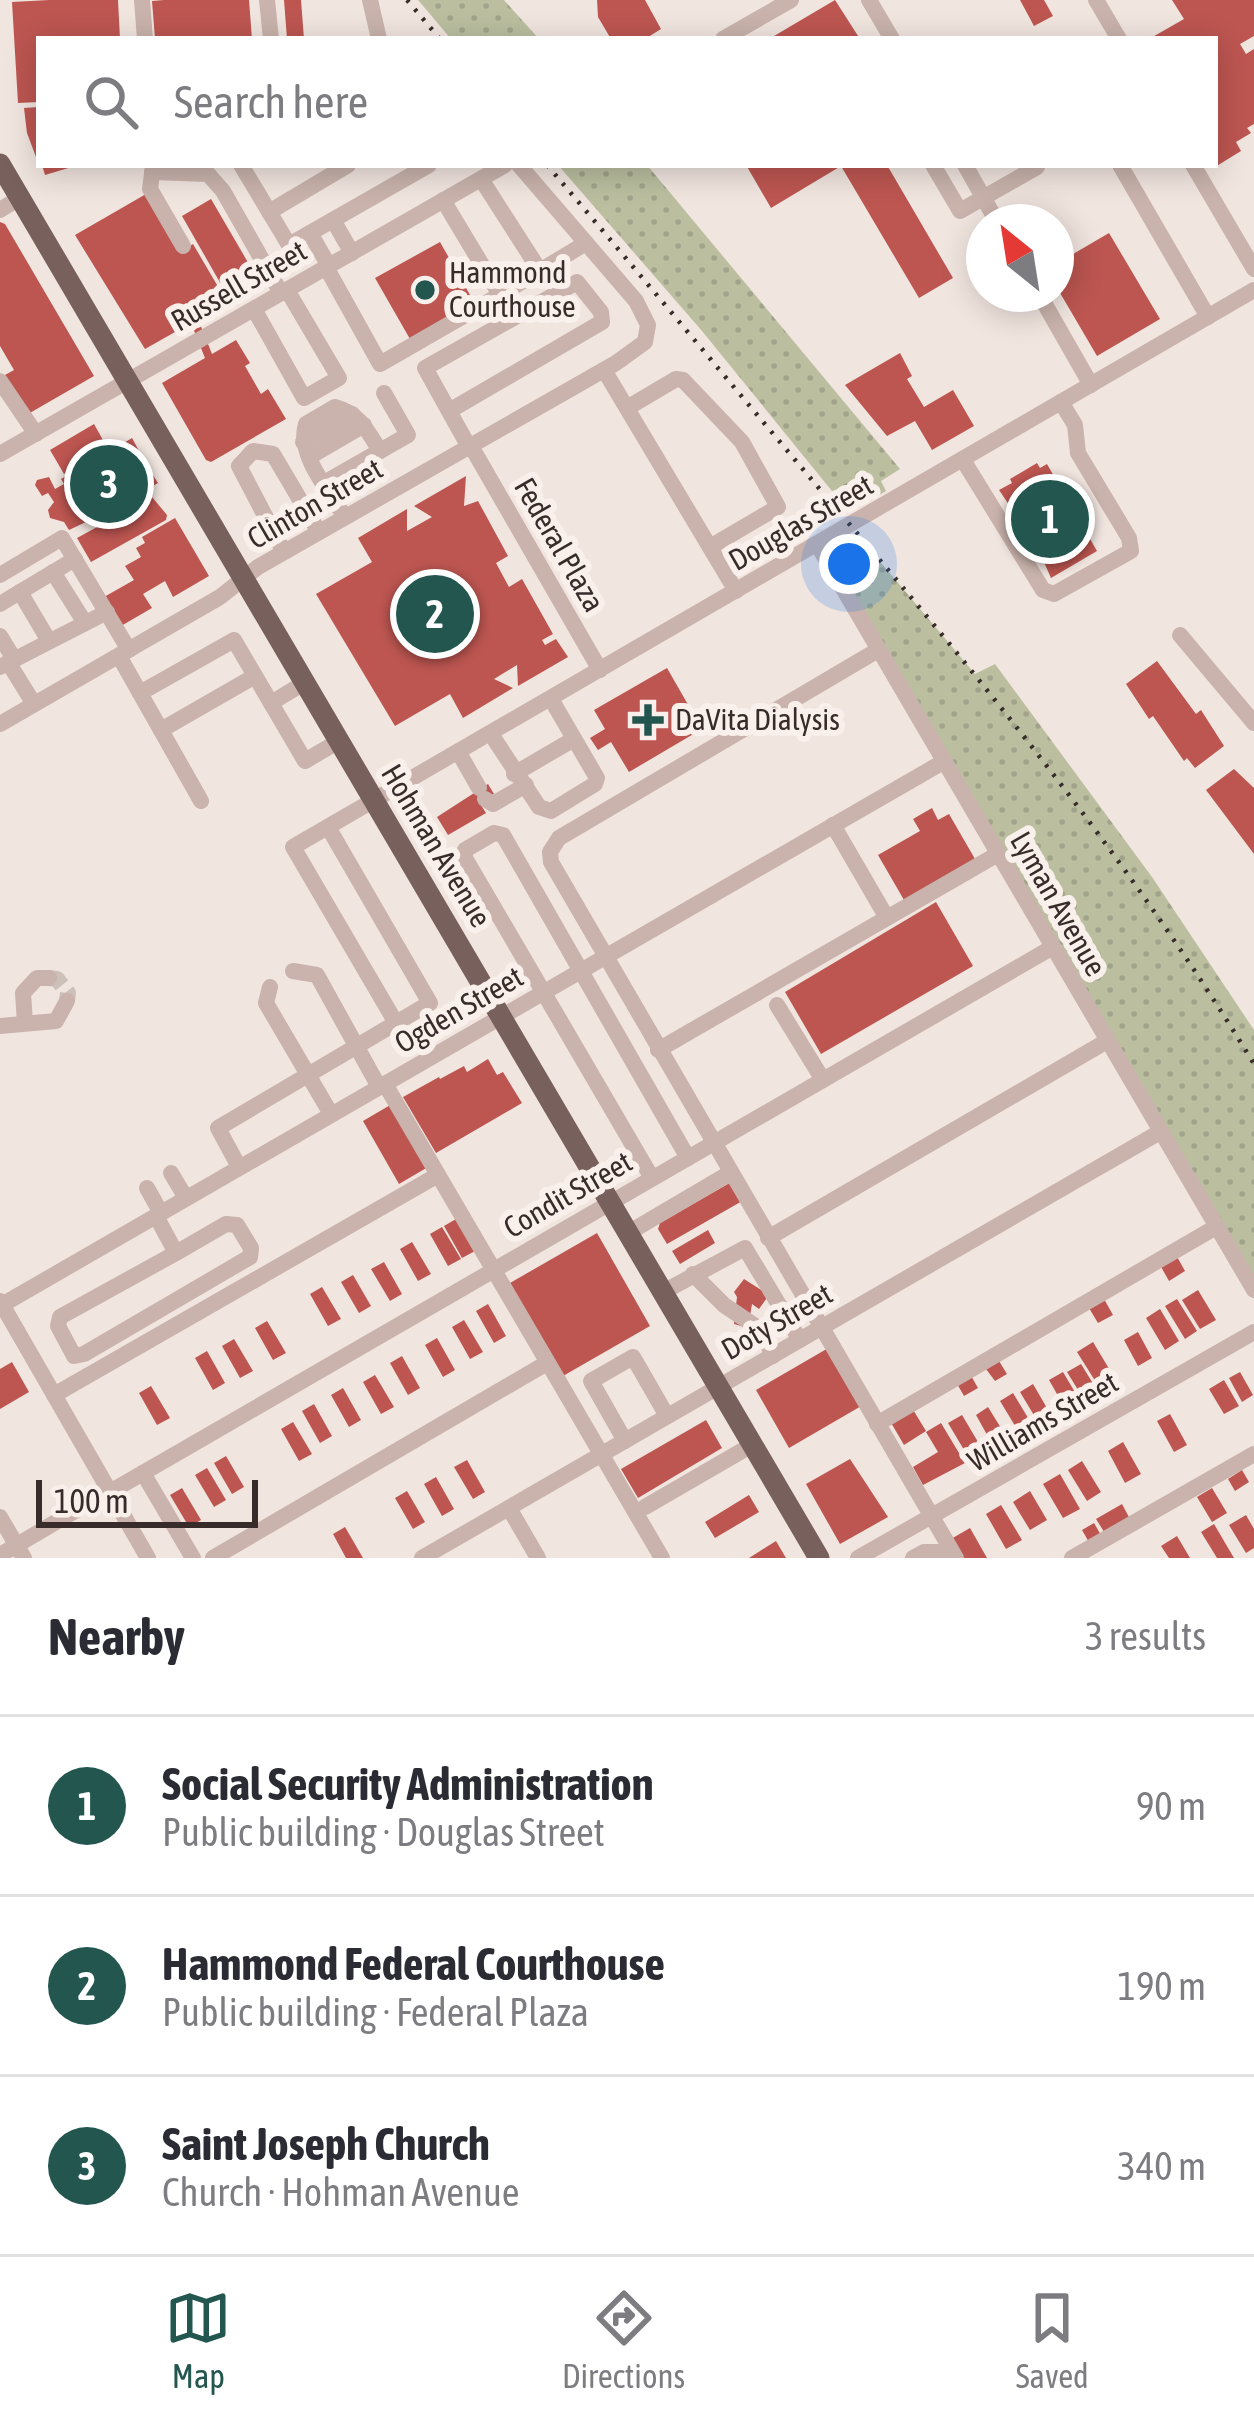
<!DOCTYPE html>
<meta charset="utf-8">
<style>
body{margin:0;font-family:"Asap Condensed",sans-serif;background:#f7f7f7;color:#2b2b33}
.compass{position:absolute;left:966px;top:204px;width:108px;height:108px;border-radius:50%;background:#fff;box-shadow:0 6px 30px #0003;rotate:330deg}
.scale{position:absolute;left:36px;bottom:30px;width:222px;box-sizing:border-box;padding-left:12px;border:6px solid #372c2a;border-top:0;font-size:33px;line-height:42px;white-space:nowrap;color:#372c2a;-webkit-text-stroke:9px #f9f0ec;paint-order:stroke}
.you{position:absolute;left:849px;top:564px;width:42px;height:42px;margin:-30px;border:9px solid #fff;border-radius:50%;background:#1a73e8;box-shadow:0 0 0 18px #1a73e833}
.badge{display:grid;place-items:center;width:78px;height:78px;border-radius:50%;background:#23564f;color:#fff;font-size:39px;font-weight:700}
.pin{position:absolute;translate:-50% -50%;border:6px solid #fff;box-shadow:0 3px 12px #0006}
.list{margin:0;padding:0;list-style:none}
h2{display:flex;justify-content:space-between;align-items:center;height:156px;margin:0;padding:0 48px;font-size:51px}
h2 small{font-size:39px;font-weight:400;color:#7c7c81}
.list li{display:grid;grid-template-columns:78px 1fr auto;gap:36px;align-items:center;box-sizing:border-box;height:180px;padding:0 48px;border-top:3px solid #e1e1e2}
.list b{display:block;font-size:45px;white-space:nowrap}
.list p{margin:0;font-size:39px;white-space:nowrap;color:#7c7c81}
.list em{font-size:39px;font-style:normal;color:#7c7c81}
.icon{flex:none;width:66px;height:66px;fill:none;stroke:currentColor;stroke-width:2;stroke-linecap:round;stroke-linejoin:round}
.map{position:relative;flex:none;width:1254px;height:1558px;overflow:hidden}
.search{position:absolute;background:#fff;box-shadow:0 6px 30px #0003;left:36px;right:36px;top:36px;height:132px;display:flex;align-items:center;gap:30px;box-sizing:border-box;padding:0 42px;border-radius:0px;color:#7c7c81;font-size:45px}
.sheet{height:696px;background:#fff}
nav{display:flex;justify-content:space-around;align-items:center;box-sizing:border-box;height:168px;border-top:3px solid #e1e1e2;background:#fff;font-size:33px;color:#7c7c81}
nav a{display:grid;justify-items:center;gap:6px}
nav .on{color:#23564f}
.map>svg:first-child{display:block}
</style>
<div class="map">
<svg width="1254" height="1558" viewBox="0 0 1254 1558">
<defs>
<pattern id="grass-dots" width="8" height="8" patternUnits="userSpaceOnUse" patternTransform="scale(3)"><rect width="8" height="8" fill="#bbbfa0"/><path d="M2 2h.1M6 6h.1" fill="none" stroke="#a1a48a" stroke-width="1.8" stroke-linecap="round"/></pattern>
</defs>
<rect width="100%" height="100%" fill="#f1e5df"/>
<g fill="url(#grass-dots)">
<polygon points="418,0 504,0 539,39 451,39"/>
<polygon points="558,165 647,165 900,469 881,481 886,491 849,512 702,331"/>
<polygon points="861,539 975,674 995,664 1152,877 1254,1030 1254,1287 825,559"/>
</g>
<g fill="#bd5651">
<polygon points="49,0 118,0 120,39 39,39 39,102 18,103 12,2"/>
<polygon points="164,0 249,0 252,39 155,39 152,1"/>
<polygon points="284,0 301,0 304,39 287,39"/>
<polygon points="597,0 645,0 661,29 645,39 611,39 598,17"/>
<polygon points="835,0 860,39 769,39"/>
<polygon points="1020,0 1044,0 1053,16 1034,26"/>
<polygon points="1172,0 1254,0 1254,36 1240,44 1246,54 1254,49 1254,124 1247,128 1251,133 1236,142 1241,151 1215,167 1215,39 1149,39 1184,19"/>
<polygon points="39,107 39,165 27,133 24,108"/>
<polygon points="42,165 75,165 75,166 45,175"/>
<polygon points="746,165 887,165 953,278 919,298 841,166 771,208"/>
<polygon points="146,194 180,252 193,244 227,302 198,319 212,354 236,340 250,363 245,366 261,394 268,389 286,419 211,462 206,460 162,383 205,358 191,323 145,349 75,235"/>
<polygon points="211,199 260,283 230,300 182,216"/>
<polygon points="0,222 5,224 94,376 28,414 5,375 14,370 0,346"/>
<polygon points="1109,233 1160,319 1097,356 1056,286 1056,264"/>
<polygon points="440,242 474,302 410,339 375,278"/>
<polygon points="900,353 912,376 907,379 924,407 953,390 974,426 932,450 915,421 887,436 845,385"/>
<polygon points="94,424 108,449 64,474 50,450"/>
<polygon points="132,438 139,451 135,454 147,474 151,472 158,483 144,491 141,487 107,507 109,511 69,530 64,522 50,518 48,510 54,502 48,493 42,496 35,485 37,480 49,477 55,489 64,484 61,479 84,466 87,470 120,451 117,447"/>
<polygon points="1037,463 1040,468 1047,464 1097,551 1051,578 1036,544 1026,549 1018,535 1026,530 999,490 1012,483 1010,479"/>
<polygon points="466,476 464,506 478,501 508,556 496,563 509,587 522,579 553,634 542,640 545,645 556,639 568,657 518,686 517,665 494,679 513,688 463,718 450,694 395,726 316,594 372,562 358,538 407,509 407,531 432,517 414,506"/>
<polygon points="152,497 167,515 166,520 91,562 77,538"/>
<polygon points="175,518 209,576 173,597 165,581 143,594 152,608 121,626 104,597 134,580 125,566 141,557 136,548 145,543 142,537"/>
<polygon points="1157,661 1196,714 1201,710 1224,746 1195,768 1187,758 1184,761 1153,716 1149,719 1126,684"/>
<polygon points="667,668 702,729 629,772 611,742 598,750 590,738 605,729 594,710"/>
<polygon points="1234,769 1254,788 1254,854 1206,790"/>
<polygon points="488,784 494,794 479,802 486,813 448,835 437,817"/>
<polygon points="932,808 938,820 949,814 975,859 904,900 878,855 920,831 913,819"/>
<polygon points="936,902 973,966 821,1054 785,992"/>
<polygon points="488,1059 497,1075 503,1072 522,1103 436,1153 403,1097 439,1077 440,1079 464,1066 467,1072"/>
<polygon points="392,1104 428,1167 399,1184 363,1121"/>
<polygon points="733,1181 744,1200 667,1244 658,1229 660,1223"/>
<polygon points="456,1219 475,1251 462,1258 444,1226"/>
<polygon points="442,1227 461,1259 448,1266 430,1234"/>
<polygon points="708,1230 715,1243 680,1264 672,1251"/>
<polygon points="597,1233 650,1326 563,1376 510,1283"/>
<polygon points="412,1242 431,1274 418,1281 400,1249"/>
<polygon points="1176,1255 1185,1271 1169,1281 1160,1265"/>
<polygon points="384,1262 402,1294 390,1301 371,1269"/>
<polygon points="353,1275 371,1306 359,1313 341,1282"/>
<polygon points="744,1279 769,1295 759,1309 752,1304 748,1328 734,1324 737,1297 734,1292"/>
<polygon points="322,1287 341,1319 328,1326 310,1294"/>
<polygon points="1198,1290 1216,1320 1200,1329 1182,1300"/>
<polygon points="1104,1299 1113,1315 1098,1323 1089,1308"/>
<polygon points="1177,1299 1197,1331 1185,1339 1165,1306"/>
<polygon points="488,1304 506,1336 494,1343 476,1311"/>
<polygon points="1160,1309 1179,1341 1165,1350 1146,1318"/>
<polygon points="464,1320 483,1352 470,1359 452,1327"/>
<polygon points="267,1321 286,1353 273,1360 255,1328"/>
<polygon points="1138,1332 1152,1358 1138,1366 1124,1340"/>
<polygon points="437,1338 455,1370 443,1377 425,1345"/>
<polygon points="234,1339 253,1371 240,1378 222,1346"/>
<polygon points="1093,1342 1114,1377 1099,1387 1077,1352"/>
<polygon points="830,1347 863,1405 789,1448 756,1390"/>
<polygon points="207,1351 225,1383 213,1390 195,1358"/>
<polygon points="402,1356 420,1388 408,1395 390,1363"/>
<polygon points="999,1361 1007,1374 995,1381 986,1369"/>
<polygon points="12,1362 29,1392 0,1409 0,1369"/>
<polygon points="1081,1364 1097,1390 1083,1398 1067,1372"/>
<polygon points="1063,1372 1079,1399 1065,1408 1049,1380"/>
<polygon points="1240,1372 1253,1395 1242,1402 1229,1378"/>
<polygon points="970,1374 978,1388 964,1396 956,1382"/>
<polygon points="375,1375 394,1407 381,1414 363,1382"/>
<polygon points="1224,1380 1239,1406 1224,1414 1209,1389"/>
<polygon points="1033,1384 1051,1415 1038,1422 1020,1392"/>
<polygon points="151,1386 170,1418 157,1425 139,1393"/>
<polygon points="343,1388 361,1420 349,1427 331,1395"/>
<polygon points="1013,1393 1033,1426 1020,1434 1000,1401"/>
<polygon points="314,1404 332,1436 320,1443 302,1411"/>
<polygon points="988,1407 1009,1441 995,1449 976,1415"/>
<polygon points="912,1408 926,1431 904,1445 890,1421"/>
<polygon points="1170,1414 1187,1445 1174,1452 1157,1421"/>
<polygon points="962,1415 984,1452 970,1460 948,1423"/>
<polygon points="706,1420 722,1448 638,1498 621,1469"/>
<polygon points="293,1422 312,1454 299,1461 281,1429"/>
<polygon points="941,1423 965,1463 923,1485 913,1467 938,1452 926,1432"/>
<polygon points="1123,1442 1141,1474 1125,1483 1108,1451"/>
<polygon points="226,1456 244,1487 232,1494 214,1463"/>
<polygon points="850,1459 888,1517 840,1544 806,1484"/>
<polygon points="467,1460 485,1492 473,1499 454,1467"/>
<polygon points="1082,1461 1101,1492 1087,1501 1068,1470"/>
<polygon points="207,1468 226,1500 214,1507 195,1475"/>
<polygon points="1242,1470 1249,1482 1235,1491 1228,1479"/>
<polygon points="1060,1474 1080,1509 1063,1518 1043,1484"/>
<polygon points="436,1477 454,1509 442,1516 424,1484"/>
<polygon points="182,1488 201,1520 189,1527 170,1495"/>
<polygon points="1212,1488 1227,1513 1212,1522 1197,1497"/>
<polygon points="407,1491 425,1522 413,1529 395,1498"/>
<polygon points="1030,1491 1047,1520 1030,1530 1013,1502"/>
<polygon points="749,1495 759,1512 715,1538 705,1522"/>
<polygon points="1122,1504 1131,1521 1106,1535 1096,1519"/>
<polygon points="1001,1505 1022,1540 1006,1549 986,1514"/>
<polygon points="1246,1515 1254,1529 1254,1548 1246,1553 1229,1525"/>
<polygon points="1094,1523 1102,1537 1090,1544 1082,1530"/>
<polygon points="1214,1524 1234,1558 1217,1558 1201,1532"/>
<polygon points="345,1527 363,1558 346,1558 333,1534"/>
<polygon points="970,1528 987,1558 961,1558 951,1539"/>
<polygon points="1177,1536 1190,1558 1169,1558 1161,1546"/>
<polygon points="776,1541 786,1558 749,1558"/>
</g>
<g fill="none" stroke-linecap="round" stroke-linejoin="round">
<polyline stroke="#ccc0bb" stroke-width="16" stroke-dasharray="16 8" stroke-linecap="butt" points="49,978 57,979 68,993 67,1001"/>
<g stroke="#c9b3ac" stroke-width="16">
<polyline points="142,0 145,39"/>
<polyline points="267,0 271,39"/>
<polyline points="370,0 379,39"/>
<polyline points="869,0 892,39"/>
<polyline points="1096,0 1119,39"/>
<polyline points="723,39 791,0"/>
<polyline points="241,165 289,245 429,165"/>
<polyline points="933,165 960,211 1037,167"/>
<polyline points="965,165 997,222"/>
<polyline points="1120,165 1208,317"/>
<polyline points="1193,165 1254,269"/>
<polyline points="153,166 150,189 183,246"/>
<polyline points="152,172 208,174 223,191 281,293"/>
<polyline points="481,179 540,271"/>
<polyline points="443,200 500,295 586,243"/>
<polyline points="0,210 18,199"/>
<polyline points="269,212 348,165"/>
<polyline points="333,220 352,253"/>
<polyline points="310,233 329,266"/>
<polyline points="326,267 380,364 500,295"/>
<polyline points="1039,294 1091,385"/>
<polyline points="254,309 304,398 339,378 287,290"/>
<polyline points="604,370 736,591"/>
<polyline points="0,381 36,434"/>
<polyline points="627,408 676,379 683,380 742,442 778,507 710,547"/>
<polyline points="449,411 602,322 601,312 577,282 425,368 469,447"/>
<polyline points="303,442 352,414"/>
<polyline points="471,446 600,670"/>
<polyline points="0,454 505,165"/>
<polyline points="309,457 364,425"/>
<polyline points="963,460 1043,590 1054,594 1131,551 1129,538 1078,453 1075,425 1061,402"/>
<polyline points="324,483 408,435 384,393"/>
<path d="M 345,517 C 330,492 296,454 306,424 L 335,407 C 360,414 367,430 380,451"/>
<polyline points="817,544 1254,1290"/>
<polyline points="284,552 239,466 253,451 273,454 319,532"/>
<polyline points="53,572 85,623"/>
<polyline points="0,575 62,538 129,650"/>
<polyline points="20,592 49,641"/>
<polyline points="0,604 75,559"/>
<polyline points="1180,635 1254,723"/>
<polyline points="0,636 14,659"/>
<polyline points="878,650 559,838 550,852 551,862 956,1558"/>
<polyline points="119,656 201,801"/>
<polyline points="8,662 34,704"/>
<polyline points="0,667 107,612"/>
<polyline points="140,693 234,640 305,761 339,741"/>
<polyline points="271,703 304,683"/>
<polyline points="0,724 220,597 258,567 616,363 645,342 648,325 636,301 519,165"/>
<polyline points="161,730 255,676"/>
<polyline points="491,734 539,807 551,811 595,784 597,778 551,699"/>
<polyline points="459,753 479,788"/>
<polyline points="514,774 574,739"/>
<polyline points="485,799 493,804 526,785"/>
<polyline points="833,825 887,918"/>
<polyline points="293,971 317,975 379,1087"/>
<polyline points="270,987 266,1003 331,1114"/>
<polyline points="777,1005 823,1080"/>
<polyline points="25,1023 23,993 37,978 49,978"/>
<polyline points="396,1023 293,847 1254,290"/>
<polyline points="0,1026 56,1021 67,1001"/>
<polyline points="658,1050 998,854"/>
<polyline points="385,1084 662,1558"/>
<polyline points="239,1167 218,1128 430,1003 328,827"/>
<polyline points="171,1173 186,1198"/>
<polyline points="652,1178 465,858 465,850 494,833 503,835 688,1158"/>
<polyline points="147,1188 161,1213"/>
<polyline points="156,1216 176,1253 60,1317 58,1326 74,1356 84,1354 250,1257 251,1248 237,1225 226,1224 176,1253"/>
<polyline points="628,1233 730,1173"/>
<polyline points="768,1238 1107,1041"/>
<polyline points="693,1274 724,1305 761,1330 773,1356"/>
<polyline points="663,1292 745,1248 800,1340"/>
<polyline points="0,1301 148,1558"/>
<polyline points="0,1306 943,762"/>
<polyline points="54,1395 438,1175"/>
<polyline points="877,1424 1216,1227"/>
<polyline points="625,1441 591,1381 633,1357 667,1416"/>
<polyline points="143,1473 193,1558"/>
<polyline points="110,1492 1053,947"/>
<polyline points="645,1507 752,1445"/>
<polyline points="509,1508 538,1558"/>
<polyline points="0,1517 24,1558"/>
<polyline points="0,1555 78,1509"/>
<polyline points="213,1558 547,1363"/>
<polyline points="422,1558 1160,1132"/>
<polyline points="858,1558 1254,1332"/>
<polyline points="913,1558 924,1552 937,1552 941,1558"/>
<polyline points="1072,1558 1254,1454"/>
</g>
<polyline stroke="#78605d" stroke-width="21" points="0,164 819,1558"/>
<g stroke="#372c2a" stroke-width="4.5" stroke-dasharray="3 9" stroke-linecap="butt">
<polyline points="407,0 440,39"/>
<path d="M 547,165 C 651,287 753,411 857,533 C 1000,702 1139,875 1254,1064"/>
</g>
</g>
<g fill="#23564f" stroke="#f9f0ec" stroke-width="4.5">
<circle cx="425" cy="290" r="12"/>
<path d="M642 702h12v12h12v12h-12v12h-12v-12h-12v-12h12z"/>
</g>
<g text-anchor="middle" stroke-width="12" stroke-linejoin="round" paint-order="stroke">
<g font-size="30" fill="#372c2a" stroke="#f9f0ec" text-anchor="start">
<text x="449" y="283">Hammond<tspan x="449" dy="34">Courthouse</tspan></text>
<text x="675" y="730">DaVita Dialysis</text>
</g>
<g font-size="30" fill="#372c2a" stroke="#f9f0ec">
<text transform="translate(239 286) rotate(-30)" y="10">Russell Street</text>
<text transform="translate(315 504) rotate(-30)" y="10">Clinton Street</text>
<text transform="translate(801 523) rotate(-30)" y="10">Douglas Street</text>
<text transform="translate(559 545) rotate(60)" y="10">Federal Plaza</text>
<text transform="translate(436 846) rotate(59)" y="10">Hohman Avenue</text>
<text transform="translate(1058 904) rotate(60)" y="10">Lyman Avenue</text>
<text transform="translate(459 1010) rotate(-30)" y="10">Ogden Street</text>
<text transform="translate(568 1195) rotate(-30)" y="10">Condit Street</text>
<text transform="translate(777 1322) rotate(-30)" y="10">Doty Street</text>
<text transform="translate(1043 1422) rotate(-30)" y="10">Williams Street</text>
</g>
</g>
</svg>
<svg class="compass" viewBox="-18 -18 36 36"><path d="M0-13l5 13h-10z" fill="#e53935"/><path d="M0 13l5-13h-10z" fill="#7c7c81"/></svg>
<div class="scale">100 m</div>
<div class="you"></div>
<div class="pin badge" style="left:1050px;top:519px">1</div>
<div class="pin badge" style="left:435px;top:614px">2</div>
<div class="pin badge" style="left:109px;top:484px">3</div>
<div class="search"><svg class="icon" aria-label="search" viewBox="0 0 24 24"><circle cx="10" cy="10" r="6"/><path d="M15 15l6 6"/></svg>Search here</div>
</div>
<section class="sheet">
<h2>Nearby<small>3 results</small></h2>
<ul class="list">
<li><span class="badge">1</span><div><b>Social Security Administration</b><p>Public building · Douglas Street</p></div><em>90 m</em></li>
<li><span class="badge">2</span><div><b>Hammond Federal Courthouse</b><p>Public building · Federal Plaza</p></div><em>190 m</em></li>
<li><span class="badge">3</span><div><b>Saint Joseph Church</b><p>Church · Hohman Avenue</p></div><em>340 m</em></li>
</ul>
</section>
<nav>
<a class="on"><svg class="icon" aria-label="map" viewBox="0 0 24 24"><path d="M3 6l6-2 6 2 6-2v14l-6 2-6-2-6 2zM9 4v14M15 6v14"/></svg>Map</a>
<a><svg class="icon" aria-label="directions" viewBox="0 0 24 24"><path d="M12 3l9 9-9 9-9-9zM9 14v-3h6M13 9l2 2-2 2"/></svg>Directions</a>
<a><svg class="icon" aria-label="saved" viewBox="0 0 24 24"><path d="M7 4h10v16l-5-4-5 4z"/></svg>Saved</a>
</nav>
